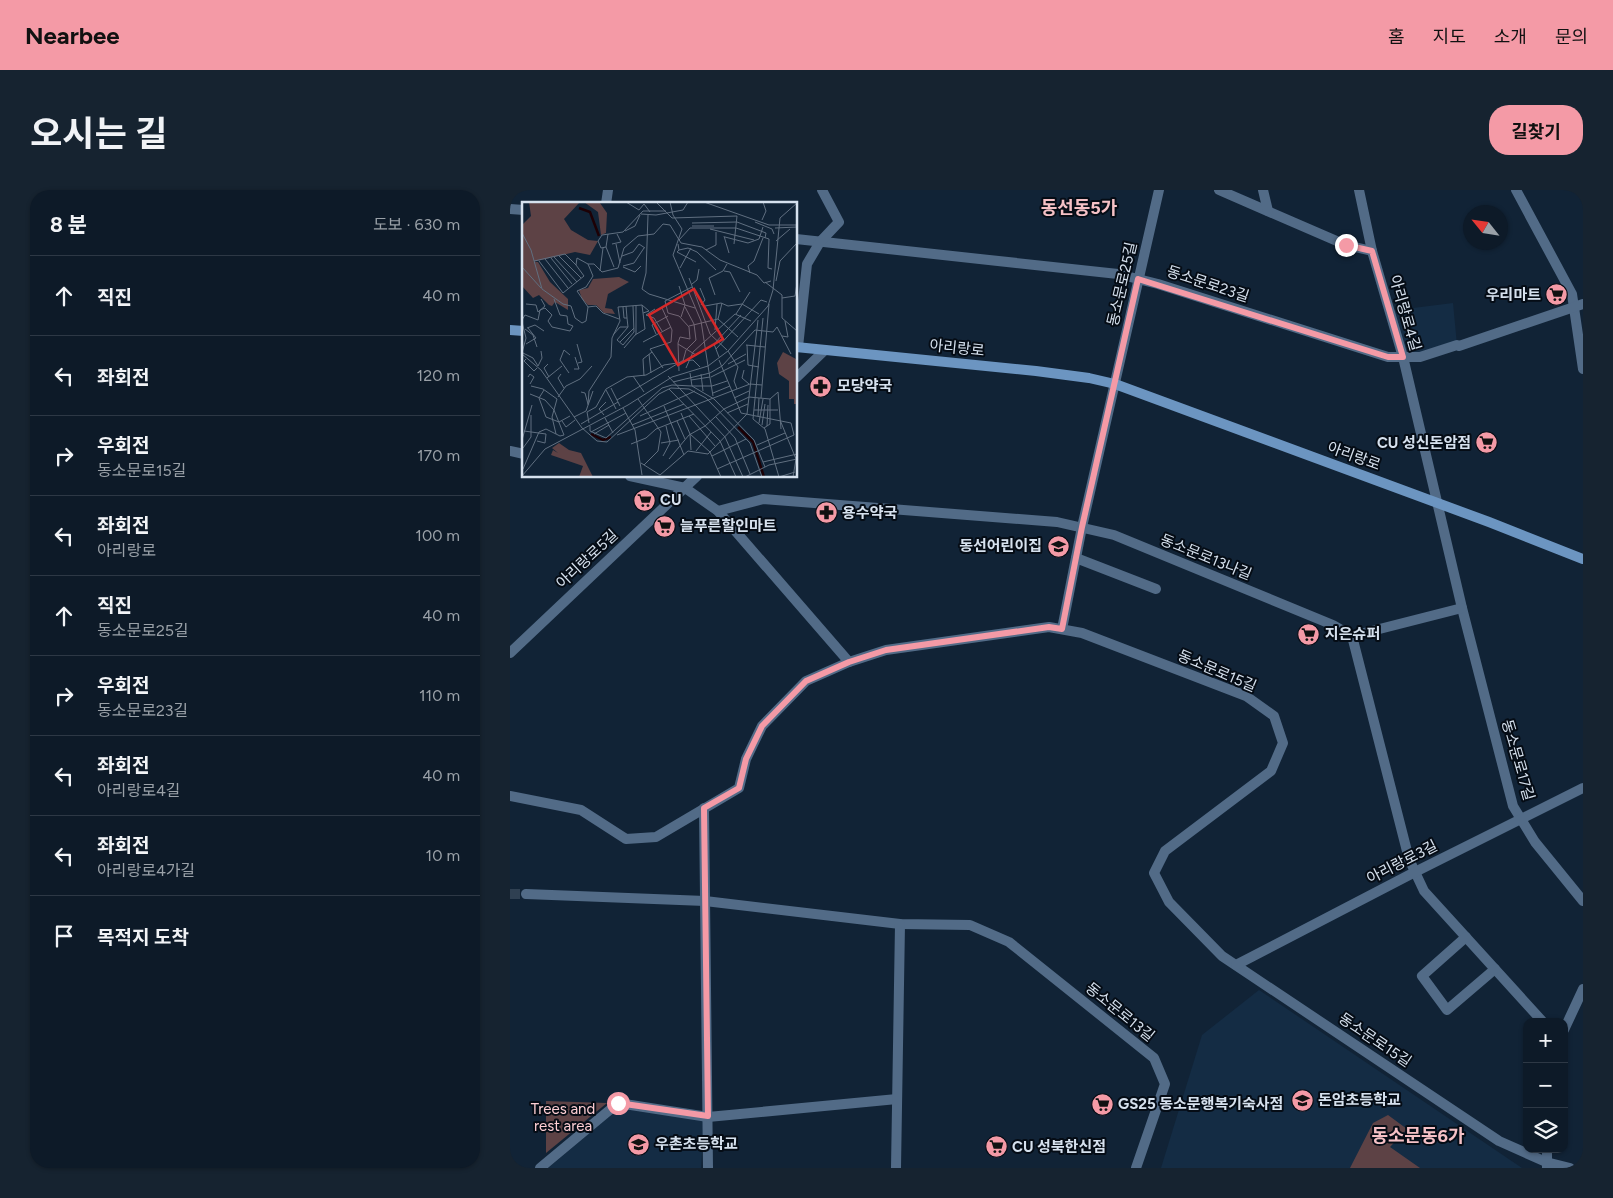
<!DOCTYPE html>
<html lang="ko">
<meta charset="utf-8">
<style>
body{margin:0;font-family:Figtree,"Noto Sans KR",sans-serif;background:#162330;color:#f1f3f6}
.controls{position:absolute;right:15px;bottom:15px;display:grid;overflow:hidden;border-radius:10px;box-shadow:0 1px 4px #0004}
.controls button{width:45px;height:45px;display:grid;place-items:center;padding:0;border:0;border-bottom:1px solid #2d3845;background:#0d1a28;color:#f1f3f6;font:25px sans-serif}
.compass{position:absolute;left:953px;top:15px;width:45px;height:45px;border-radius:50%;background:#0d1a28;box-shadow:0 1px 4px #0004;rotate:300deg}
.stop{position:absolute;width:15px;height:15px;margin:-11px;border:4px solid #f49aa6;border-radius:50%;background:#fff}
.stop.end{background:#f49aa6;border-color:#fff;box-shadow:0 1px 5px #0008}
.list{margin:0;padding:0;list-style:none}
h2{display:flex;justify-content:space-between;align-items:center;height:65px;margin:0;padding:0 20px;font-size:21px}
h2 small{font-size:16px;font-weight:400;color:#9aa1a8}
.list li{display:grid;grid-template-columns:32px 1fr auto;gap:15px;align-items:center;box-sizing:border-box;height:80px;padding:0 20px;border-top:1px solid #2d3845}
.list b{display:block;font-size:19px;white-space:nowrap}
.list p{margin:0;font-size:16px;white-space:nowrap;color:#9aa1a8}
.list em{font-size:16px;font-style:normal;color:#9aa1a8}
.icon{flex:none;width:28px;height:28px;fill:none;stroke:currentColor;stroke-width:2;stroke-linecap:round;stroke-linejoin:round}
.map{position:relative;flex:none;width:1073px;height:978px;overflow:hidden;border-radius:20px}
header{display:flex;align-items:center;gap:30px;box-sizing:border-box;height:70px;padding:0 25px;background:#f49aa6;color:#111}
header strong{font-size:24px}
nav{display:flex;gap:28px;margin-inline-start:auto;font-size:18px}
.intro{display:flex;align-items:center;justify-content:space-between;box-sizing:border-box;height:120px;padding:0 30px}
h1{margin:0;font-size:35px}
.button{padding:12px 22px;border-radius:20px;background:#f49aa6;color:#111;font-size:18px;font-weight:700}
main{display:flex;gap:30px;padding:0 30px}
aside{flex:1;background:#0d1a28;border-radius:20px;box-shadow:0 1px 4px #0004}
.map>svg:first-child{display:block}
</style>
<header>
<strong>Nearbee</strong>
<nav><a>홈</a><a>지도</a><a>소개</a><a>문의</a></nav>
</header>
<div class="intro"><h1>오시는 길</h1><a class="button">길찾기</a></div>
<main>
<aside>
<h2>8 분<small>도보 · 630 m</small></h2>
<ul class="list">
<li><svg class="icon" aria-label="ahead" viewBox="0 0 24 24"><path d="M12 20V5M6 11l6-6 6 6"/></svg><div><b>직진</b></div><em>40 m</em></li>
<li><svg class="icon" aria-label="left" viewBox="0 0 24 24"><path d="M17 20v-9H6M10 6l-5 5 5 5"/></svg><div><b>좌회전</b></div><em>120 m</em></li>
<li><svg class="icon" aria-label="right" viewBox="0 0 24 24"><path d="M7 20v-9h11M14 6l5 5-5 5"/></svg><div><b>우회전</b><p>동소문로15길</p></div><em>170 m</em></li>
<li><svg class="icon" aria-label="left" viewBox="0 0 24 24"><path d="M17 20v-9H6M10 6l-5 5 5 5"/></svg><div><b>좌회전</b><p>아리랑로</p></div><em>100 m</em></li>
<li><svg class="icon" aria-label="ahead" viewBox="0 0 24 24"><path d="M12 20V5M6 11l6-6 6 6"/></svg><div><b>직진</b><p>동소문로25길</p></div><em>40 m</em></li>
<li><svg class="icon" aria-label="right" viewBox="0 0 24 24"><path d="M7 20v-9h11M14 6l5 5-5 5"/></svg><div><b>우회전</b><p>동소문로23길</p></div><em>110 m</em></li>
<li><svg class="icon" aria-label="left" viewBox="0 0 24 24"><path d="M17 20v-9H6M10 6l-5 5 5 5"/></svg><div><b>좌회전</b><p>아리랑로4길</p></div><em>40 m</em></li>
<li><svg class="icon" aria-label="left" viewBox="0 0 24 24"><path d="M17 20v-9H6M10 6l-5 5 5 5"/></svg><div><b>좌회전</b><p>아리랑로4가길</p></div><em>10 m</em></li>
<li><svg class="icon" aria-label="arrive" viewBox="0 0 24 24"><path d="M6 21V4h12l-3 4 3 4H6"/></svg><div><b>목적지 도착</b></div></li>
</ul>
</aside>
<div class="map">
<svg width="1073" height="978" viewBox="0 0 1073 978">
<rect width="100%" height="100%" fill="#112336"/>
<g fill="#142c44">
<polygon points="943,113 947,155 893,167 879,121"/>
<polygon points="749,800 1012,978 651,978 692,845"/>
<polygon points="110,917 194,929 191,978 38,978"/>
</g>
<g fill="#5d4245">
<polygon points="36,911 97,913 36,963"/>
<polygon points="878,925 897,939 880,957 910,978 840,978 863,933"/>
</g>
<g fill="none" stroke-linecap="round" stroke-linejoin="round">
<polyline stroke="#2f4052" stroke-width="10" stroke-dasharray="10 5" stroke-linecap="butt" points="0,704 16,704"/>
<g stroke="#526b87" stroke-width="10">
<polyline points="709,0 836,55 862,61"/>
<polyline points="753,0 758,21"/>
<polyline points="849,0 862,61 893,167 952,418 1003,616 1025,652 1073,711"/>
<polyline points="1006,0 1062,104 1073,179"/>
<polyline points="96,14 98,0"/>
<polyline points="0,19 14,20"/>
<polyline points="286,49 608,84 648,94 878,167 910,167 947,155 949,156 1073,114"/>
<polyline points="288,157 297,74 310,52 329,32 312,0"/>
<polyline points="286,188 315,160"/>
<polyline points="0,261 14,264"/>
<polyline points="120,286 175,298 208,321 339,472"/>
<polyline points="208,321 253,309 547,332 604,345 823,435 842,446 899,669 914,701 1033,832"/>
<polyline points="566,368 646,399"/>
<polyline points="552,439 572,337 649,0"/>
<polyline points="842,446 952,418"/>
<polyline points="0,463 187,286"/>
<polyline points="0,606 71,620 116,649 146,647 229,598 236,569 252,536 296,491 339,472 376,460 539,437 572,443 736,506 764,526 773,553 761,581 655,661 644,683 659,712 712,766 989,951 1036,972 1060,978"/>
<polyline points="194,618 198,978"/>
<polyline points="16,704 195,711 390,734 460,735 499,752 644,868 655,894 626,978"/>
<polyline points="956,747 912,786 937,820 985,779"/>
<polyline points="726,775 905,682 1073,598"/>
<polyline points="1054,840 1073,799"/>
<polyline points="30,978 108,913 198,927 387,909"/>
<polyline points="386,978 390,734"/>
<polyline points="1037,978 1037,959"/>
</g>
<g stroke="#6c95c1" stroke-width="10">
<polyline points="0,140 14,141"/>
<polyline points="286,157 526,181 579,188 605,194 979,332 1073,369"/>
</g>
</g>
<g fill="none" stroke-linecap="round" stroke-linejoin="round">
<polyline stroke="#f49aa6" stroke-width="6" points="108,913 198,926 194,618 229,598 236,569 252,536 296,491 339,472 376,460 539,437 552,439 572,337 628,89 878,167 893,167 862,61 836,55"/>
</g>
<defs>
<symbol id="supermarket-disc" viewBox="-11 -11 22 22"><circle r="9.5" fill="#f49aa6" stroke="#050c15"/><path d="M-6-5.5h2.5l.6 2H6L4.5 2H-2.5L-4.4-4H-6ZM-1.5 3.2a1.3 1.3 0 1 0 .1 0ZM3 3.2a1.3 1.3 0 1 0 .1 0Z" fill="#111"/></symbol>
<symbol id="pharmacy-disc" viewBox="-11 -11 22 22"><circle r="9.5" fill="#f49aa6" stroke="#050c15"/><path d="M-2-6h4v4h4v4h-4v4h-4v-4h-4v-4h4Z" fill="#111"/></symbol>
<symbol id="school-disc" viewBox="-11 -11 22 22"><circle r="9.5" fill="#f49aa6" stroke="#050c15"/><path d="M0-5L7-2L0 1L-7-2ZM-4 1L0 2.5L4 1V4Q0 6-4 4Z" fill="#111"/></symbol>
</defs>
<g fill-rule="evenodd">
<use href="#supermarket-disc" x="1034" y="92" width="25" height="25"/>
<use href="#pharmacy-disc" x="298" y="184" width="25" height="25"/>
<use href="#supermarket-disc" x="964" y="240" width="25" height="25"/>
<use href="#supermarket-disc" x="122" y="298" width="25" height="25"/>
<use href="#pharmacy-disc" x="304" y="310" width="25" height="25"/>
<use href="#supermarket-disc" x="142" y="324" width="25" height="25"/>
<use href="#school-disc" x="536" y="344" width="25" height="25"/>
<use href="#supermarket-disc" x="786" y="432" width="25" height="25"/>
<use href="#school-disc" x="780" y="898" width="25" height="25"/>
<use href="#supermarket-disc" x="580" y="902" width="25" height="25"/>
<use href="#school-disc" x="116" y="942" width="25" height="25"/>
<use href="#supermarket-disc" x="474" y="944" width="25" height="25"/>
</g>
<g text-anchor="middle" stroke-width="4" stroke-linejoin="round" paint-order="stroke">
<g font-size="15" fill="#d6e1ee" stroke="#050c15">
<text transform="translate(612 94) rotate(-77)" y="5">동소문로25길</text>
<text transform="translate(698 94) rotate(18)" y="5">동소문로23길</text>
<text transform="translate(895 123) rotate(74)" y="5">아리랑로4길</text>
<text transform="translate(447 158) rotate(6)" y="5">아리랑로</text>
<text transform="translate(844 266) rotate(20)" y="5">아리랑로</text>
<text transform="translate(696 367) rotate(22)" y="5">동소문로13나길</text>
<text transform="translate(77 369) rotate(-43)" y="5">아리랑로5길</text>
<text transform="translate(707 481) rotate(23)" y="5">동소문로15길</text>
<text transform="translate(1008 570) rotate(74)" y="5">동소문로17길</text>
<text transform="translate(892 672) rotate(-27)" y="5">아리랑로3길</text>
<text transform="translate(610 822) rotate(39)" y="5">동소문로13길</text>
<text transform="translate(865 850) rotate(34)" y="5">동소문로15길</text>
</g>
<g font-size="15" font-weight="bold" fill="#d6e1ee" stroke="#050c15" text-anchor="start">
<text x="1031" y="110" text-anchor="end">우리마트</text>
<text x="327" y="201">모당약국</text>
<text x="961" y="258" text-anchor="end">CU 성신돈암점</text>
<text x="150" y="315">CU</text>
<text x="332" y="328">용수약국</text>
<text x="170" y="341">늘푸른할인마트</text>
<text x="532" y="361" text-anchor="end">동선어린이집</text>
<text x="815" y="449">지은슈퍼</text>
<text x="808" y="915">돈암초등학교</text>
<text x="608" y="919">GS25 동소문행복기숙사점</text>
<text x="145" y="959">우촌초등학교</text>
<text x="502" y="962">CU 성북한신점</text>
</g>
<g font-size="15" fill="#fecfd4" stroke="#050c15">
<text x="53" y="924">Trees and<tspan x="53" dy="17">rest area</tspan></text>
</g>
<g font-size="18" font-weight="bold" fill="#f5c1c6" stroke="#050c15">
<text x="569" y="24">동선동5가</text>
<text x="908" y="952">동소문동6가</text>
</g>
</g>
<g transform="translate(12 12)">
<rect width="275" height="275" fill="#112336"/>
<path d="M 7,0 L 58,0 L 42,17 L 49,28 L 66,38 L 76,39 L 68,53 L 53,50 L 11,60 L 16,60 L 28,80 L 46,97 L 46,108 L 33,100 L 30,104 L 27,103 L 17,93 L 11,96 L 0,84 L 0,23 L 9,14 ZM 62,0 L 78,1 L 85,11 L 84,31 L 79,33 L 76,10 ZM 97,75 L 107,80 L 86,92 L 83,106 L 90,107 L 93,112 L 82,111 L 74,103 L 66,103 L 60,97 L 57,88 L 66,86 L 71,77 ZM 275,148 L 274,184 L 275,202 L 272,202 L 272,197 L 267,197 L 267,179 L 257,172 L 255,161 L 261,150 L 274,157 ZM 37,241 L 47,248 L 59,251 L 71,275 L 57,275 L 61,264 L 29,253 L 31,248 L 36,251 L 30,246 Z" fill="#5d4245"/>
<path fill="none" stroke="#1d0005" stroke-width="2.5" d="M 57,6 L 68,10 L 77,34M 216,225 L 231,240 L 242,275M 69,232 L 81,238 L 89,235"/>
<path fill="none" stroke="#606f80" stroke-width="1" d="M 104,0 L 117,8M 134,0 L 150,16 L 215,14 L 212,42M 148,0 L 151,13 L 160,27 L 151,53 L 179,119 L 186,164M 182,0 L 247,23 L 275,23M 117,8 L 122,2 L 128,10M 119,12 L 134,13 L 161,8 L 166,0M 126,13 L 124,71 L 120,87 L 127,92 L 173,106M 240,18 L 244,9 L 241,0M 233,20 L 250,27 L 252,32M 170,21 L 215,20 L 244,31 L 243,36M 170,24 L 192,24M 253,26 L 275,25M 188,27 L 232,38M 103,29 L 113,24 L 118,13M 0,31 L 9,48 L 20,87 L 41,102 L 49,104 L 53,116 L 60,121 L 64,119 L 66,105 L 55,89 L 64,85 L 71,74 L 66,62 L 72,62 L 80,70 L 96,66 L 102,46 L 116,34 L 132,32 L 141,22 L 148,23 L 159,41 L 180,45 L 198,58 L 235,73 L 242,81 L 249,79M 86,32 L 84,45 L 92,65M 202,34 L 207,51M 203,35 L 226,41 L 237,37 L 241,25M 157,38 L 168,26 L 214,26 L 247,37 L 246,66 L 250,67M 254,39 L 268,27M 90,42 L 99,40 L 95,32M 94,42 L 98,61M 156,42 L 157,48 L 166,46 L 175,50 L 194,68M 84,45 L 79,46 L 76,39 L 80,33 L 101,30 L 121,9 L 144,9M 157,48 L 155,50 L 174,60M 184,48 L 194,43 L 194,30M 37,54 L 59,76M 100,54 L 111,50 L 117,42 L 123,46M 32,55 L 55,80M 29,56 L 50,82M 23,57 L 46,86M 12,59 L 43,52 L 54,63 L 55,56 L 66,62M 17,59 L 41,91 L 62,74 L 54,63M 101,64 L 112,61 L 122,46M 0,65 L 19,86M 101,65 L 113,70 L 119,64M 158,66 L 169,46M 78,69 L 81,46M 202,69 L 208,70 L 218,90M 228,71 L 226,64 L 232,59 L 241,36M 167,76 L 188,132 L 205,148M 254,79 L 258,59 L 275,41M 243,80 L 260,93 L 260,116 L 275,129M 170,82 L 175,78 L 177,67M 157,84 L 163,103 L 159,115M 178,86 L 183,98 L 179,103M 193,93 L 187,76 L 201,69 L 205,62M 260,96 L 273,94 L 275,81M 4,102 L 14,103 L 16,110 L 23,104 L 19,97M 120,103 L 127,109 L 121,111M 183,104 L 199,101 L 206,104 L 220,102 L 237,112M 66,105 L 74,104 L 81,111 L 97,117M 101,105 L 102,116 L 105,116 L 104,104M 163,105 L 172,122 L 174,138M 140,106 L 150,128 L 149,140 L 128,147 L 141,166M 133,107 L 124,113 L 132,116 L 140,129M 214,112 L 228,90M 241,116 L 231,217 L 243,227 L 257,275M 196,117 L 200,101M 0,118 L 3,113 L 16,118 L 18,108 L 23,106 L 30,113 L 26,119 L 30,125 L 48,129 L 51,124 L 46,122 L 45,114 L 38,113 L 32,97M 0,120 L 4,136 L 0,151M 167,124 L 196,117 L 216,135M 106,125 L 95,138 L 101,143 L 112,130 L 111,104M 5,126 L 13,123 L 22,129M 3,127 L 11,133 L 15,145M 193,128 L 195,102M 134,132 L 130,123 L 146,114M 91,133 L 98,125 L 106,125 L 105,116M 260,134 L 266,135 L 263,119M 98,140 L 112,126M 121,140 L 149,125M 4,142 L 14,136 L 6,126M 55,142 L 60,160 L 56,161M 156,142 L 174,153 L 184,147M 224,143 L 243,145M 225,143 L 226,163 L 237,165M 102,146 L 114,132 L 114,104M 194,147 L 239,98 L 245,100M 206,149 L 216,165 L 212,179 L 215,187M 1,151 L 11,156 L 16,164M 0,152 L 19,168 L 60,226M 127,152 L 129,171M 197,155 L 192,142 L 219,113M 4,157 L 2,159 L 12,169 L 15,166M 197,158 L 219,211M 161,159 L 164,148 L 174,138M 26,162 L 22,166 L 27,175M 206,162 L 224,152M 16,164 L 20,156 L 19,149M 186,164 L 191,194M 164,166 L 171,150 L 213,112 L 229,119M 52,167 L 57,167 L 53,155M 222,168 L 220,176 L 227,182M 157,169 L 156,141 L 158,135 L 168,137 L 167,125 L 157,114 L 146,111 L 143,99 L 170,85M 47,171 L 38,158 L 42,148 L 48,153M 168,171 L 170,184 L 190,184M 39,172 L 36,176 L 42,186M 179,172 L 181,189M 111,174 L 122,190M 122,174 L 121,157 L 130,150M 146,174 L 203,235 L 221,275M 6,175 L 8,172 L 12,175 L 8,182M 189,175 L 223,158M 25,176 L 40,164M 169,178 L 188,175M 151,180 L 188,171 L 200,164 L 233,128 L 251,130 L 255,125 L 269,152M 9,184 L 21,187 L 35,197 L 30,215 L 34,232M 190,184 L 205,179M 89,186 L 98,204M 147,187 L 198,239 L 214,275M 22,188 L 17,196 L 24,215 L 37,220 L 48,214M 84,188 L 94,207M 59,190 L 63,191 L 66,202M 191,191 L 208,184M 8,192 L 23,198 L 32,208 L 42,233M 36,195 L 44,184 L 58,177 L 70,164M 212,196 L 227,189M 239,196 L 247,102M 116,197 L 139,230 L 136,249 L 122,263M 95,198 L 160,159 L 171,158 L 178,165M 66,203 L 67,189 L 89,155 L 90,136 L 98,119 L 96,105 L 120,103 L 123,127 L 113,133M 142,204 L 162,253M 101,206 L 113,228 L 120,273M 232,208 L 256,208M 159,211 L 168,232 L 169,248M 205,211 L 226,202M 219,211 L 269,221 L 272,233M 82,213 L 77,207 L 84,200M 118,214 L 173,189M 167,214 L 193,244M 236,214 L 237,196M 52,215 L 64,209 L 71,189M 194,215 L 213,236 L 228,272M 83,216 L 91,231M 258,218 L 274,257 L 271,275M 40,219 L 44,225 L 53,218M 155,219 L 163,237M 67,221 L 65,210 L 74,205 L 84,187 L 105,175 L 124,173 L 142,163 L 155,161M 237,221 L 241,197M 59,222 L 96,200M 110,223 L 162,202M 240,223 L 243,202M 68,224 L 68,229 L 84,236 L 140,186 L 150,183 L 170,184 L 192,197 L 232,238 L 243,265M 245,224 L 246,203M 60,226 L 75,239 L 85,240 L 137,192 L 149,186 L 167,187 L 184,196 L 228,241 L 240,275M 242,226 L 248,222 L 248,197M 2,229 L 24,232 L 23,241 L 15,239M 69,230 L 104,211M 72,232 L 87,223M 168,232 L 188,250 L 199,275M 95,233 L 228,182 L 240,183M 0,238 L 10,203M 139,241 L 157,238M 109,242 L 124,236 L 134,227 L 172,212M 235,243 L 263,231M 1,246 L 9,235 L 9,213M 174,249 L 189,230M 141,254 L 148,241 L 144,224M 190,254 L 224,237M 147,257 L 167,233 L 183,224 L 202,207 L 227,195 L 248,197 L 256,190 L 259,227M 241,260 L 275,252M 119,261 L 138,273 L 166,249 L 186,252 L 225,212 L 236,118M 1,267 L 17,230 L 24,227 L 38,234 L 42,233M 195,267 L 272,233M 0,274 L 23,247 L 106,203 L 150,175 L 186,164 L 206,149 L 246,104 L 251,88 L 258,16 L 275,1M 223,275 L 247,263 L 275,257M 257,275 L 273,270"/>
<path fill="#d62828" fill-opacity="0.15" stroke="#d62828" stroke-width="2.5" d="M 172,87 L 201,137 L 156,163 L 127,113 Z"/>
<rect width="275" height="275" fill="none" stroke="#d6e1ee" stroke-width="2.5"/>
</g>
</svg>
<div class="controls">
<button>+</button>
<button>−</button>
<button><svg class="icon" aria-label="layers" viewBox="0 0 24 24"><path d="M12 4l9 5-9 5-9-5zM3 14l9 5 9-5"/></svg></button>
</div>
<svg class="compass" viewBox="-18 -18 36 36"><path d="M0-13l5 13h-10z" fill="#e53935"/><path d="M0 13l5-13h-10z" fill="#9aa1a8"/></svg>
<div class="stop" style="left:108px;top:913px"></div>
<div class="stop end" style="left:836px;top:55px"></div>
</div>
</main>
